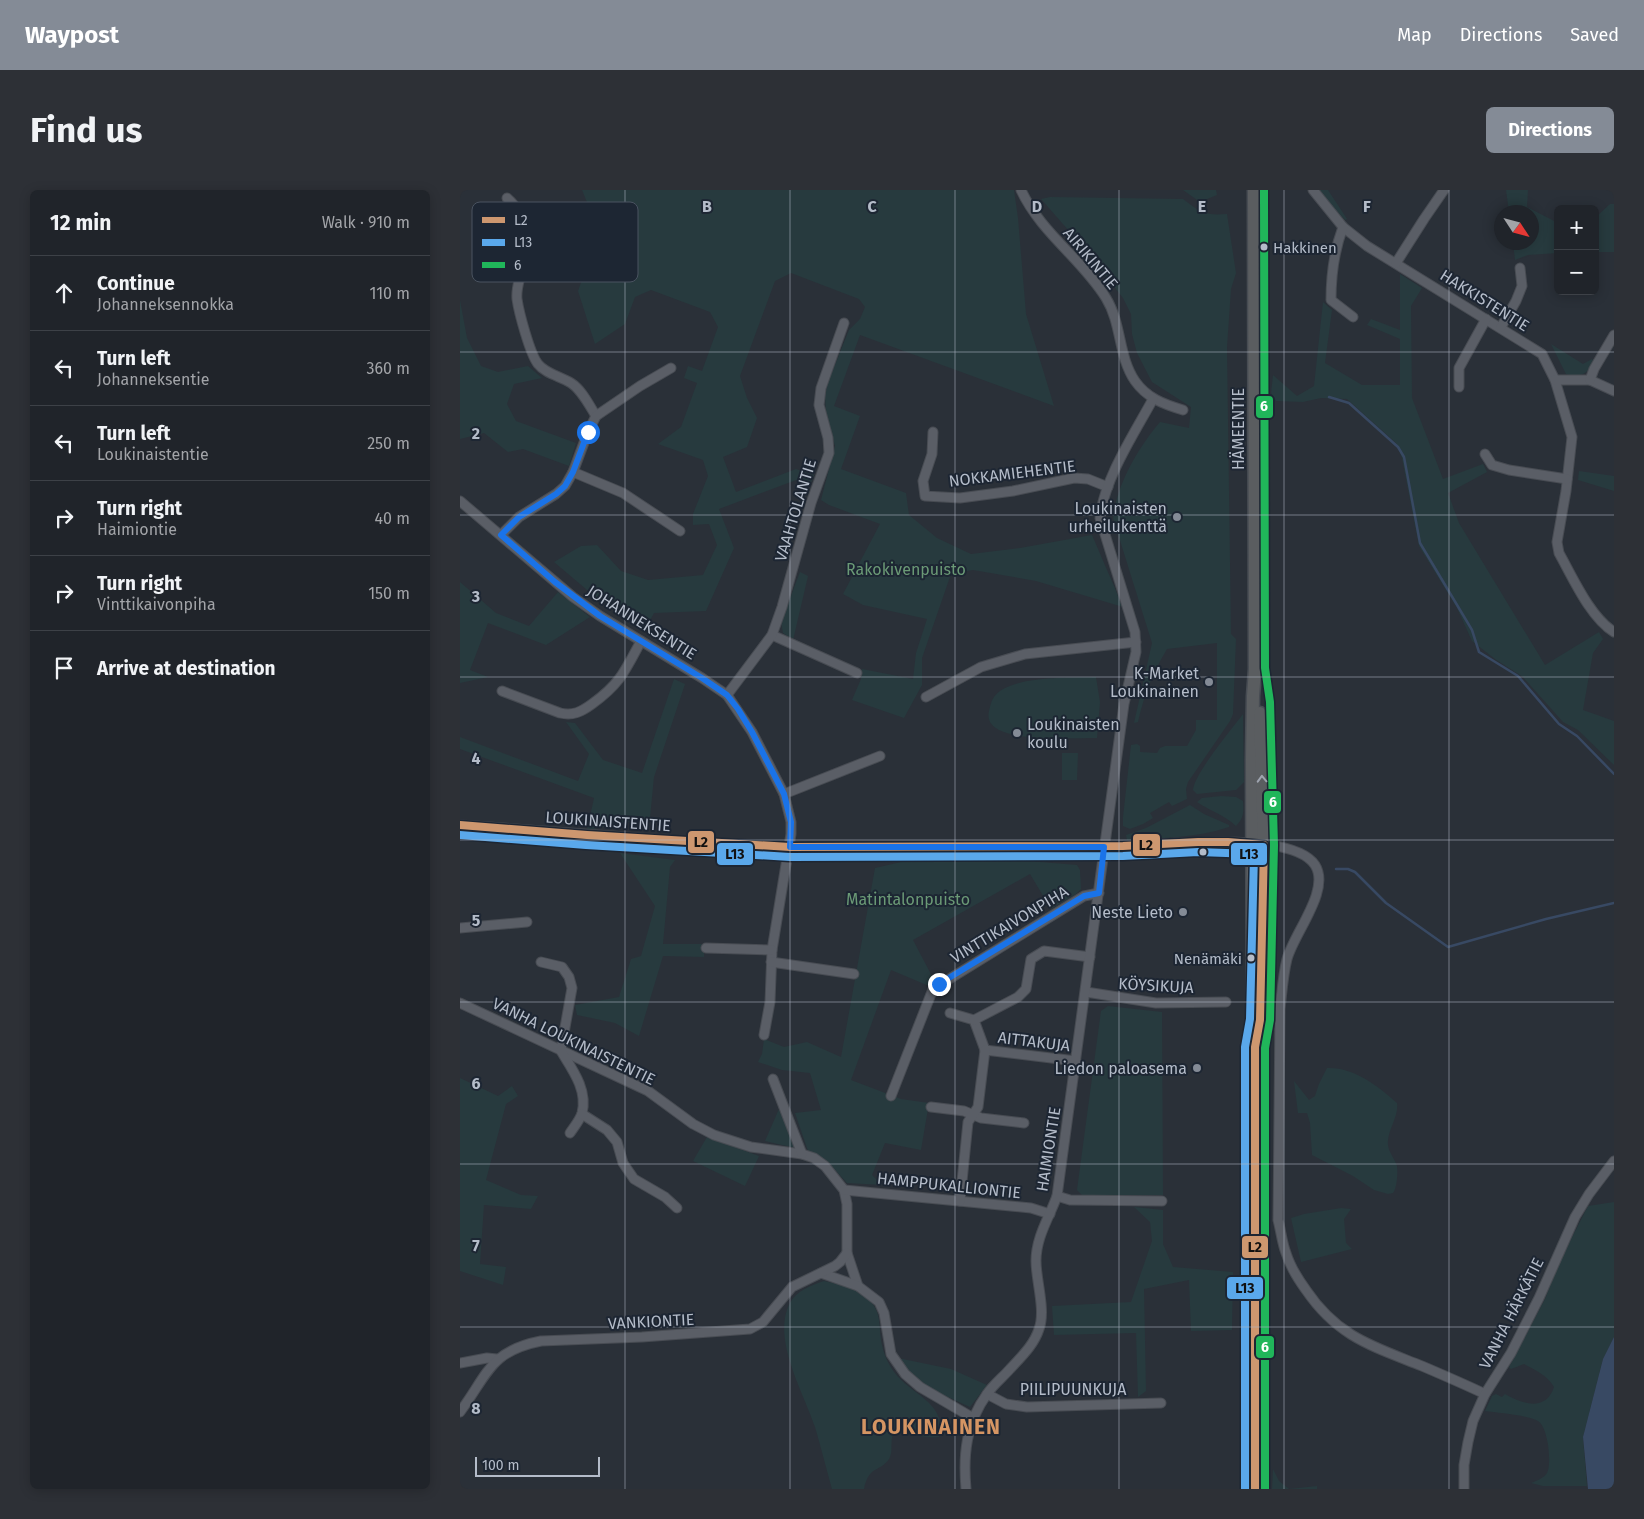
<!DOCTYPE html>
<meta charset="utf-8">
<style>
body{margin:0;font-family:"Fira Sans",sans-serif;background:#2d3036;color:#f1f3f6}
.controls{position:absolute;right:15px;top:15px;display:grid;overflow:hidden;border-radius:8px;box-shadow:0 2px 12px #0003}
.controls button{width:45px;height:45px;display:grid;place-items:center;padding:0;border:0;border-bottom:1px solid #3d4147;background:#20242a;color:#f1f3f6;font:25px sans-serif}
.compass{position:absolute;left:1034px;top:15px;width:45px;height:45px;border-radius:50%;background:#20242a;box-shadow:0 2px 12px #0003;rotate:126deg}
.scale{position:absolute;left:15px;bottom:12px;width:125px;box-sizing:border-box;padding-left:5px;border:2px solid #b4bcc9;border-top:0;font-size:14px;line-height:18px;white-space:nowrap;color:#b4bcc9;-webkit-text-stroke:4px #1d2633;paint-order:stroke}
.stop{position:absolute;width:15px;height:15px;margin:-11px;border:4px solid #1a73e8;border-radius:50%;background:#fff}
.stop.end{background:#1a73e8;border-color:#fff;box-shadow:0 1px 5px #0008}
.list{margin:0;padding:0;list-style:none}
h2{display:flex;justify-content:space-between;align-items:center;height:65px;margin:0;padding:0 20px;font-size:21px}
h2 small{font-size:16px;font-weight:400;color:#a2a4a8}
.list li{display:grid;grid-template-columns:32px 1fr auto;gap:15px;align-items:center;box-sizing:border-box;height:75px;padding:0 20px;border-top:1px solid #3d4147}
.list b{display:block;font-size:19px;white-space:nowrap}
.list p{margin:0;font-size:16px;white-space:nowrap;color:#a2a4a8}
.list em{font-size:16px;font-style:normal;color:#a2a4a8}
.icon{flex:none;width:28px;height:28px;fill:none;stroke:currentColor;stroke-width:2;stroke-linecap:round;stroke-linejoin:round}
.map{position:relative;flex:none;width:1154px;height:1299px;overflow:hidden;border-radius:8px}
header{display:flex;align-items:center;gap:30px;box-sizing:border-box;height:70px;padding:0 25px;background:#848b96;color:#fff}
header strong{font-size:24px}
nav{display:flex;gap:28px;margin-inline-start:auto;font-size:18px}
.intro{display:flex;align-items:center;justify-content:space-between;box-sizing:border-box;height:120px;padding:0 30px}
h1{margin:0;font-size:35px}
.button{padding:12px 22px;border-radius:8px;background:#848b96;color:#fff;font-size:18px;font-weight:700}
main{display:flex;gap:30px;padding:0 30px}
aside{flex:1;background:#20242a;border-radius:8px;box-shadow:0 2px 12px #0003}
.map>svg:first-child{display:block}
</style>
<header>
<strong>Waypost</strong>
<nav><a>Map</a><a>Directions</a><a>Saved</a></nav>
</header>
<div class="intro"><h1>Find us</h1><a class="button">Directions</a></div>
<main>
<aside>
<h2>12 min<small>Walk · 910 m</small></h2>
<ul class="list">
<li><svg class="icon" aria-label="ahead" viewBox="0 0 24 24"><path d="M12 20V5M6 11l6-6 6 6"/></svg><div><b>Continue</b><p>Johanneksennokka</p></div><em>110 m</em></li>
<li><svg class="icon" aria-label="left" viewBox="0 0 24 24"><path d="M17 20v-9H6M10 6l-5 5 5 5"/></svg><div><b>Turn left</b><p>Johanneksentie</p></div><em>360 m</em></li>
<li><svg class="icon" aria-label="left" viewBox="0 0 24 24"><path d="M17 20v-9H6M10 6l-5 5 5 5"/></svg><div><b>Turn left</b><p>Loukinaistentie</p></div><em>250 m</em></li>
<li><svg class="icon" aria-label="right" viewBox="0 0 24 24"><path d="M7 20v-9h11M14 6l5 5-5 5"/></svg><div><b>Turn right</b><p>Haimiontie</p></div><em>40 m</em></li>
<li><svg class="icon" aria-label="right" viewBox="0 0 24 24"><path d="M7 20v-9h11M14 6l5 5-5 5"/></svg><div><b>Turn right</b><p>Vinttikaivonpiha</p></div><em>150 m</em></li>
<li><svg class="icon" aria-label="arrive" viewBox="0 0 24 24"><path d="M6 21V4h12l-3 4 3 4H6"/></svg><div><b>Arrive at destination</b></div></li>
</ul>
</aside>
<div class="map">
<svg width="1154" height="1299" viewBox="0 0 1154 1299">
<rect width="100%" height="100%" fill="#2a3038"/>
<g fill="#273a3e">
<polygon points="122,0 554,0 558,28 566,124 594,216 400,145 374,216 400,226 381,279 446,303 449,325 477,348 511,364 560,358 632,345 663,417 576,391 513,380 491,384 462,468 462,495 444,528 392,510 401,489 402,479 453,489 456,463 467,429 403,415 383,404 420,334 369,315 361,310 375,256 366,222 365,206 368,192 389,140 400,129 405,117 399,109 331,83 315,91 280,186 287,208 297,228 287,257 263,267 276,302 336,279 354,285 350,295 336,290 259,319 274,358 246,421 194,423 186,438 133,405 94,372 121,356 137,355 161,381 188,390 243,385 257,355 249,334 233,335 233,324 248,286 243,270 198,254 221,237 237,193 224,188 228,176 242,181 258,137 250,122 191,100 175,107 165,134 135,154 118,101 133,58 131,22"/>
<polygon points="723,0 756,0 757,5 740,12"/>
<polygon points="858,0 868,0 887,29 885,30"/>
<polygon points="1046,0 1068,0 1067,17 1098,33 1098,63 1068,65 1055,70 1053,53 1072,52 1072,22 1049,22"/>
<path d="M 590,7 L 723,9 C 740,22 745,26 767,24 L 776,83 L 771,99 L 767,157 L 771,444 L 776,449 L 773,524 L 770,531 L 728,592 L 726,599 L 727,609 L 712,616 L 709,612 L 690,623 L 693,628 L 683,634 L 670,639 L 663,636 L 663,627 L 671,555 L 677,554 L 680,556 L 680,562 L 697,563 L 700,558 L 705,556 L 727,556 L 736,540 L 736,530 L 757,530 L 757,453 L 707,459 C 693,482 684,505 678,532 L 674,533 L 692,453 L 653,328 C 657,294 678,258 700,232 L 729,238 L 731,217 L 692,192 L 677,163 L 672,144 L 671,124 L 663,108 L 624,58 L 581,9 Z"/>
<polygon points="1150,14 1154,14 1154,62 1135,62 1135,28"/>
<polygon points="940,84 962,98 951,116 952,208 983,289 1023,274 1027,282 988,303 999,333 1085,475 1139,442 1143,449 1133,463 1123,520 1154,531 1154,575 1118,540 1103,532 1063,487 1035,469 1012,451 997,418 959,356 942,268 936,253 887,209 861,208 843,212 816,211 811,203 813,185 837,206 854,196 863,112 872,120 865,173 902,195 940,195 940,149 907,135 911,129 940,140"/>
<polygon points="0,110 7,148 21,176 38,182 68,176 82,188 54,194 47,214 56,231 116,253 109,276 63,259 48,262 24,243 0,249"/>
<path d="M 1091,154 L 1123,174 L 1132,169 L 1134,173 C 1127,184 1120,188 1106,184 Z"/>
<polygon points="1119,281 1154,286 1154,301 1118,290"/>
<polygon points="340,382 348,386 333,450 323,443 321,432"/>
<polygon points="0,392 36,423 69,436 98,402 130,427 86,455 28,433 10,480 28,487 0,493"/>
<path d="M 636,487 L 640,512 L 637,548 C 611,548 562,551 539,540 C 531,536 527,530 529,521 C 530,517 531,511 534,507 C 549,485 612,488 636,487 Z"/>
<polygon points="214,489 225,494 194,587 190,628 127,640 134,608 0,559 0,547 118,591 129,564 106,532 115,533 143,570 182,583"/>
<path d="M 783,524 L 784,592 L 776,600 L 737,604 L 733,600 C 734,584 772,539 783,524 Z"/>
<polygon points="602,563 618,563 617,590 602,590"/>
<path d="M 761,606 L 776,607 L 783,611 C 784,621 784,628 776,636 C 765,625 750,621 737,612 L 742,608 Z"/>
<path d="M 730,615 L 744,624 L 769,635 L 769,637 C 736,648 701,648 667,650 L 666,645 L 686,638 Z"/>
<polygon points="160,663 215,670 210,677 203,754 244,754 244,767 203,766 179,846 155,833 117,825 115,815 159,807 171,769 181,766 195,716"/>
<polygon points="450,670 556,670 617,675 620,680 621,699 616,704 591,719 570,684 453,750 474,790 469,796 431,780 391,890 441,909 469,913 461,960 425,953 412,985 422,995 387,993 366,970 348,961 335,923 361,920 350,883 322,880 298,872 302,864 304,849 324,857 347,852 381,867 415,678"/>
<polygon points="648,816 702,822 703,1005 622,1005 617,1000 641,821"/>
<path d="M 867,878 C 894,877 918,896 937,913 C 939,927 927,940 928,955 C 929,963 935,969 937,976 C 938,983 937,998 933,1003 L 928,1004 L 914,1000 L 893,986 L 852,965 L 850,933 L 847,923 L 838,923 L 834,891 L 849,910 L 855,906 L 859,894 Z"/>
<polygon points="0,888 38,906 52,896 58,906 46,914 26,990 61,1005 78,1006 71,1019 24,1015 20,1074 46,1077 43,1095 0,1081"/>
<polygon points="319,919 335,958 305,951"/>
<polygon points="247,947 299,966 285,996 233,971"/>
<path d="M 1154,1012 L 1154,1147 L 1143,1169 L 1123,1247 L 1127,1296 L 1083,1296 L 1071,1293 C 1076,1291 1084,1288 1087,1283 C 1092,1273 1088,1237 1078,1231 C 1068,1225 1038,1223 1025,1221 L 1032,1206 L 1036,1204 L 1042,1207 L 1045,1204 C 1062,1214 1086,1222 1094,1197 C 1087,1185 1075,1180 1064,1174 L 1051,1179 L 1049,1177 L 1085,1109 L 1101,1069 L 1128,1016 Z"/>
<polygon points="674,1017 703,1020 703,1054 713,1077 773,1082 772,1140 731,1141 729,1090 684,1099 686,1201 678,1207 676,1143 594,1145 592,1116 671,1112 692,1051 690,1032"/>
<polygon points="881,1018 891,1019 884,1029 886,1053 892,1059 841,1072 831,1028 844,1024"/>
<path d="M 364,1091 C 381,1095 401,1098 412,1113 C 421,1124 419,1137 421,1150 C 423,1162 427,1172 434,1182 C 451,1205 488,1213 479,1247 C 463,1249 449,1242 434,1242 C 429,1251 434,1261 429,1269 C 419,1283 409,1275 404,1299 L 372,1299 C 366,1278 361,1257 355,1237 C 344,1203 311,1148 330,1113 C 336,1101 352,1095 364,1091 Z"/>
<polygon points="438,1168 491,1179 527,1195 510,1217 468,1198 450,1184"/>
<polygon points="813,1279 819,1291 829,1299 857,1296 857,1299 812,1299"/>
</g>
<polygon fill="#384963" points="1154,1147 1154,1299 1128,1299 1123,1247 1143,1169"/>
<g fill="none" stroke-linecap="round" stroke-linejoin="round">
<g stroke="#384963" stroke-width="2.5">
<polyline points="869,207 889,213 938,257 944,267 960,353 1012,440 1019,462 1058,486 1099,534 1117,546 1154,584"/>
<polyline points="876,679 888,679 895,682 926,713 988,757 1086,729 1154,713"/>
</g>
<defs>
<g id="minor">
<path d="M 561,0 C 581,43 622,69 646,108 C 662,134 658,166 675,191 C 687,208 703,214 723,220"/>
<path d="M 853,0 L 883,37 L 907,56 L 1082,164 L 1095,190 L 1112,247 L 1106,301 L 1097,352 L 1099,363 C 1113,388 1130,427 1154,442"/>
<path d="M 47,8 C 70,28 67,56 61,83 C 59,92 56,99 57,109 C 59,123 70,164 78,174 C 86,184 100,186 111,193 C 122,200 129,215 136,226"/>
<path d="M 883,37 C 874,61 871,84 871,110 L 893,127"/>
<polyline points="936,73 964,29 984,0"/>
<polyline points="1041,137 1056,111 1062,96 1060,78"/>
<polyline points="1095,190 1130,190 1154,201"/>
<polyline points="1130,190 1134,179 1154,145"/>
<polyline points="999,197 999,178 1026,129"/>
<polyline points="473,242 472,264 463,291 465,306 500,308 553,301 614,288 628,289 648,297"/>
<polyline points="1025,264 1032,275 1049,280 1107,289"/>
<polyline points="113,282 163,303 220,341"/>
<polyline points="0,311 113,407 140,426 242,488 267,505 292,542 324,604 331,632 331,644 312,760 310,812 304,845"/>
<polyline points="41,345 59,327 96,304 105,296 113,282 128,242 136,226 180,196 211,178"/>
<polyline points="312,445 397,483"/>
<path d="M 42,501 L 100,523 C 113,526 121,522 132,514 C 160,494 165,481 181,451"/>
<polyline points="267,505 312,445 322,417 351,313 369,263 368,248 359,215 361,198 384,133"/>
<polyline points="466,507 521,477 565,464 676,452"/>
<polyline points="324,604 420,566"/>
<path d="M 0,635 C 78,641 156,647 234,652 C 266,654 298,656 330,657 C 441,661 551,658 662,656 C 701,656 831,639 855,675 C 871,700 834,743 827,769 C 823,785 822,802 820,819 L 818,1030 C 821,1041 822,1053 826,1063 C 830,1076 838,1089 846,1100 C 878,1147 912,1156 962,1176 C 983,1185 1004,1194 1025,1204"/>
<polyline points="0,738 67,732"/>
<polyline points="246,758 312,760"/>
<polyline points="81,772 102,777 109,787 112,798 101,860"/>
<polyline points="311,772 394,784"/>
<polyline points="626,802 696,813 766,812"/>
<polyline points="0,813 188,901 233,934 254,945 291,957 342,964 354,968 365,976 384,1000 387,1014 387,1063 398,1096 419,1112 424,1123 431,1164 445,1184 460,1197 513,1228"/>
<polyline points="490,823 514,830 525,860 616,871"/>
<polyline points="514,830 558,807 566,799 571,769 584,761 630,767"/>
<path d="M 101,861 C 112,879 128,900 122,923 C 120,930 114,937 110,943"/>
<polyline points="313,889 342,964"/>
<polyline points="431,906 473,799 624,706 639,703"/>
<polyline points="471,917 504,921 521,928 564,933"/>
<polyline points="122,924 147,940 157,952 163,973 174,989 205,1007 217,1018"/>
<polyline points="384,1000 571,1018 590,1024"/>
<polyline points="597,1006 610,1010 702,1011"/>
<polyline points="500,1011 508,932 518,917 525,860"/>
<polyline points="361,1083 398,1096"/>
<polyline points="0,1173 27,1168 37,1169"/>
<polyline points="527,1204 546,1214 567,1217 701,1213"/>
<path d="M 0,1222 C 28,1184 30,1161 81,1151 L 182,1147 L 290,1139 L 303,1132 L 332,1097 L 375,1076 L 380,1072 L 387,1063"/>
<path d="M 506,1299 C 503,1265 506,1233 527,1204 C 533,1195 543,1187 550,1179 C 561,1167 574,1155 579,1139 C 586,1120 576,1091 576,1071 C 576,1047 589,1028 597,1006 L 664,514 L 676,462 L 675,442 L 640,328 C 644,289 674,244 693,209"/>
<polyline points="1004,1299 1004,1275 1008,1252 1013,1231 1025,1204 1051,1163 1079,1108 1115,1027 1129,1004 1154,971"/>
</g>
<g id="highway">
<polyline points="794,0 795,479 793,506 792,569 793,828 795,857 795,1299"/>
<polyline points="800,523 804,655 801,796"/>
</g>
</defs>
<use href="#minor" stroke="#484c53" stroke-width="11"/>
<use href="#highway" stroke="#474c53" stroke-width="15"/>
<use href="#minor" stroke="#5a5e66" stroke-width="9"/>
<use href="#highway" stroke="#5a5d60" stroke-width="12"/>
<defs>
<polyline id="bus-1" points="0,635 127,645 330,657 663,656 738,652 768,652 804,655 800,830 795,857 795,1299"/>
<polyline id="bus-2" points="0,645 126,655 330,667 663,666 738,662 794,664 790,829 785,857 785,1299"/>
<polyline id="bus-3" points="804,0 805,478 810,512 814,655 810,830 805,858 805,1299"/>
</defs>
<use href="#bus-1" stroke="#1d2633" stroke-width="11"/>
<use href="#bus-2" stroke="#1d2633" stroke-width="11"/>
<use href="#bus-3" stroke="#1d2633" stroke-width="11"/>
<use href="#bus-1" stroke="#cd976f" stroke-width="8"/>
<use href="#bus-2" stroke="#5aa8eb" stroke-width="8"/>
<use href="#bus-3" stroke="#20b65a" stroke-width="8"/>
</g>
<defs><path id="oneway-chevron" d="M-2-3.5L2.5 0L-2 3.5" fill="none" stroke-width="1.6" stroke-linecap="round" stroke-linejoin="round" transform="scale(1.25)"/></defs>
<use stroke="#9ea4af" href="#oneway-chevron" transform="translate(802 589) rotate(-92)"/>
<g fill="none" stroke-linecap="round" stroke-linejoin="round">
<polyline stroke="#1a73e8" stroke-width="6" points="128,242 113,282 105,296 96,304 59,327 41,345 95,392 140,426 242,488 267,505 278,519 292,542 324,604 331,632 330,657 644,657 639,703 624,706 479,794"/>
</g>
<path fill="none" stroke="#b4bcc9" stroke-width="1" stroke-opacity="0.55" d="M 165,0 L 165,1299M 330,0 L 330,1299M 495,0 L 495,1299M 659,0 L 659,1299M 824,0 L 824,1299M 989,0 L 989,1299M 0,162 L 1154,162M 0,325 L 1154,325M 0,487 L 1154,487M 0,650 L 1154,650M 0,812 L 1154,812M 0,974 L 1154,974M 0,1137 L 1154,1137"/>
<g fill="#b4bcc9" stroke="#1d2633" stroke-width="2">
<circle cx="804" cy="57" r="4.5"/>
<circle cx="743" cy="662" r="4.5"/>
<circle cx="791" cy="768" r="4.5"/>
</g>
<g fill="#848b96" stroke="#1d2633" stroke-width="2">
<circle cx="717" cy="327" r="5"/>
<circle cx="749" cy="492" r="5"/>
<circle cx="557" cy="543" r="5"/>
<circle cx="723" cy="722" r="5"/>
<circle cx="737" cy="878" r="5"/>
</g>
<g text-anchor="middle" stroke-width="4" stroke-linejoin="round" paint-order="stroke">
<g font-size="15" fill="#b4bcc9" stroke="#1d2633" text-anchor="start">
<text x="813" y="63">Hakkinen</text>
<text x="782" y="774" text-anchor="end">Nenämäki</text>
</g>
<g font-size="16" fill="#b4bcc9" stroke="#1d2633">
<text transform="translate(631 68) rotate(50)" y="6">AIRIKINTIE</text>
<text transform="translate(1025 110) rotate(32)" y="6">HAKKISTENTIE</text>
<text transform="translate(778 239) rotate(-90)" y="6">HÄMEENTIE</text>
<text transform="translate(552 283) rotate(-7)" y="6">NOKKAMIEHENTIE</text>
<text transform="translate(335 320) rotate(-73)" y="6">VAAHTOLANTIE</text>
<text transform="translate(182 432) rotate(32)" y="6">JOHANNEKSENTIE</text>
<text transform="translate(148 631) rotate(4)" y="6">LOUKINAISTENTIE</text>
<text transform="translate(549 734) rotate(-31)" y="6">VINTTIKAIVONPIHA</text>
<text transform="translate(696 795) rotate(3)" y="6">KÖYSIKUJA</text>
<text transform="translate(114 851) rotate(26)" y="6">VANHA LOUKINAISTENTIE</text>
<text transform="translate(574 851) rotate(7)" y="6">AITTAKUJA</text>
<text transform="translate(588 959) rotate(-81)" y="6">HAIMIONTIE</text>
<text transform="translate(489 995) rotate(6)" y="6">HAMPPUKALLIONTIE</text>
<text transform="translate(1051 1123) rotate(-63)" y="6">VANHA HÄRKÄTIE</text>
<text transform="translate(191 1131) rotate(-3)" y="6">VANKIONTIE</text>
<text x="613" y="1205">PIILIPUUNKUJA</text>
</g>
<g font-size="16" fill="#b4bcc9" stroke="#1d2633" text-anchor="end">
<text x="707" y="324">Loukinaisten<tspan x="707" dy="18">urheilukenttä</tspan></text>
<text x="739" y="489">K-Market<tspan x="739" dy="18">Loukinainen</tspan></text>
<text x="567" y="540" text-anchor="start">Loukinaisten<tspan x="567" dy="18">koulu</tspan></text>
<text x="713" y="728">Neste Lieto</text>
<text x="727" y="884">Liedon paloasema</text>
</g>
<g font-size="16" fill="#6b9a76" stroke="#1d2633">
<text x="446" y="385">Rakokivenpuisto</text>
<text x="448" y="715">Matintalonpuisto</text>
</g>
<g font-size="21" font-weight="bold" letter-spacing="1" fill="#d59563" stroke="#1d2633">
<text x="471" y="1244">LOUKINAINEN</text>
</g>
</g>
<rect x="12" y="12" width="166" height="80" rx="8" fill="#1d2633" stroke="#4a5360" stroke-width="1"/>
<rect x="22" y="27" width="23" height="6" fill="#cd976f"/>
<rect x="22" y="49" width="23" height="7" fill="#5aa8eb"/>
<rect x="22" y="72" width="23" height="6" fill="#20b65a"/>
<g font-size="14" fill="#b4bcc9">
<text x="54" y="35">L2</text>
<text x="54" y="57">L13</text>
<text x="54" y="80">6</text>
</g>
<g font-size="16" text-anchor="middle" font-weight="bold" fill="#b4bcc9" stroke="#1d2633" stroke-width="4" stroke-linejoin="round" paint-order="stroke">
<text x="247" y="22">B</text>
<text x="412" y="22">C</text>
<text x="577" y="22">D</text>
<text x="742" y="22">E</text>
<text x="907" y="22">F</text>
<text x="16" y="249">2</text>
<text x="16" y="412">3</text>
<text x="16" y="574">4</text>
<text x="16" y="736">5</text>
<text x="16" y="899">6</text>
<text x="16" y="1061">7</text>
<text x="16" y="1224">8</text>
</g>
<g stroke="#1d2633" stroke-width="2">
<rect x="795" y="205" width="19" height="24" rx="5" fill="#20b65a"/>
<rect x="803" y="600" width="19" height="24" rx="5" fill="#20b65a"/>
<rect x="227" y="640" width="28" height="24" rx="5" fill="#cd976f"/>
<rect x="672" y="643" width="29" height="24" rx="5" fill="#cd976f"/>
<rect x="256" y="652" width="38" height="24" rx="5" fill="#5aa8eb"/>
<rect x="770" y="652" width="38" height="24" rx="5" fill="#5aa8eb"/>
<rect x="781" y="1045" width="28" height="24" rx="5" fill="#cd976f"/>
<rect x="766" y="1086" width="38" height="24" rx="5" fill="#5aa8eb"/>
<rect x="795" y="1145" width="20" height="24" rx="5" fill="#20b65a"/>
</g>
<g font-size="14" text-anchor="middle" font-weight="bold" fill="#fff">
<text x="804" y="221">6</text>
<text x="813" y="617">6</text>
<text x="805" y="1162">6</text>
</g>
<g font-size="14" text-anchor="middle" font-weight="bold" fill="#111">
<text x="241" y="657">L2</text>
<text x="686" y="660">L2</text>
<text x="275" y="669">L13</text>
<text x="789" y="669">L13</text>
<text x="795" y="1062">L2</text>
<text x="785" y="1103">L13</text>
</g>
</svg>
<div class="controls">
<button>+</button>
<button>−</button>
</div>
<svg class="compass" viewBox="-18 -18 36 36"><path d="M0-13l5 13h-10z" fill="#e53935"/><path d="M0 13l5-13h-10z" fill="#a2a4a8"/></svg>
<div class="scale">100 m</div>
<div class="stop" style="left:128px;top:242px"></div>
<div class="stop end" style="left:479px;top:794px"></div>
</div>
</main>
